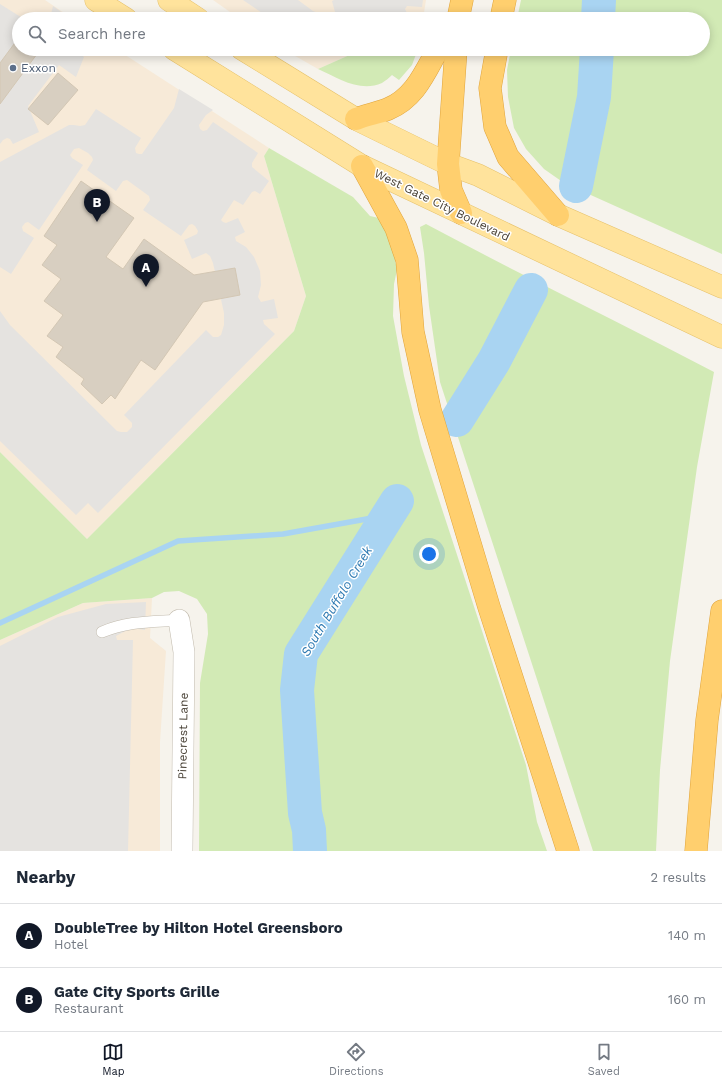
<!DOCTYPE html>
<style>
body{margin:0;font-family:"Work Sans",sans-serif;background:#f6f6f7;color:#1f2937}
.you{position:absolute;left:429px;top:554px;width:14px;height:14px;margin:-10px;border:3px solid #fff;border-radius:50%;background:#1a73e8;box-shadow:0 0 0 6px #1a73e833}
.badge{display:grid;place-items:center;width:26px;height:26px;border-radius:50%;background:#111827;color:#fff;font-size:13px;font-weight:700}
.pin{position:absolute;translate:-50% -33px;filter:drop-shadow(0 1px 2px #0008)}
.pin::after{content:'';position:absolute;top:21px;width:14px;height:12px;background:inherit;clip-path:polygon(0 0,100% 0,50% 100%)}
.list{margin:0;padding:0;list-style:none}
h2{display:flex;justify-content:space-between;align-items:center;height:52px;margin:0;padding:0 16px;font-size:17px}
h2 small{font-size:13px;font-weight:400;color:#747a83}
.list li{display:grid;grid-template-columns:26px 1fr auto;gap:12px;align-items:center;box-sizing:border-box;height:64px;padding:0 16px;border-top:1px solid #e0e1e3}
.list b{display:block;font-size:15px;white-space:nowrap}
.list p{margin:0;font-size:13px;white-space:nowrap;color:#747a83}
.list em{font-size:13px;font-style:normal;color:#747a83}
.icon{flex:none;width:22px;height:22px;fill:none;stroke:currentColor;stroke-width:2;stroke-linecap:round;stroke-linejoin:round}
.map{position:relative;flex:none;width:722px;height:851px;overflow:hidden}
.search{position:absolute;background:#fff;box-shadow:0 2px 10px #0003;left:12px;right:12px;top:12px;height:44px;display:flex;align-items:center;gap:10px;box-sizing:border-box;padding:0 14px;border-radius:22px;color:#747a83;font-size:15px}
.sheet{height:180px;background:#fff}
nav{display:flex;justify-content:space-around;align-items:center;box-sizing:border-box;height:56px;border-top:1px solid #e0e1e3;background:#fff;font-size:11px;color:#747a83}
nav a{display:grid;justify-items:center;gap:2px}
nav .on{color:#111827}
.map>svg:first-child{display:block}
</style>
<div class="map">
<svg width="722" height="851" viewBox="0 0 722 851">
<rect width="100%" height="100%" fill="#f6f3ec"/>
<g fill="#f7ead8">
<polygon points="0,0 45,0 73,19 19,19 19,49 116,49 269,148 264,156 306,296 294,331 87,539 0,452"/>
<polygon points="213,0 426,0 423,19 240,19"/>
<polygon points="283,49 363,49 318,69"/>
<polygon points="152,598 150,638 166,651 160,742 160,851 0,851 0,640 83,603"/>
</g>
<g fill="#d2eab5">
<polygon points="521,0 722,0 722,254 564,183 544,169 526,149 514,128 508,97 507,70 511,49 703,49 703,19 517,19"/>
<path d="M 363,49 L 418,49 L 412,65 L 399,80 L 392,75 C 389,78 385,81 382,83 C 360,93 338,78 318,69 Z"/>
<polygon points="269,148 353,197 370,216 379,218 386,229 393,249 397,270 394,284 393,316 404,376 421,445 526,765 537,822 547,851 199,851 200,683 208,634 207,614 197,599 179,591 164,592 152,598 83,603 0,640 0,452 87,539 294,331 306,296 264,156"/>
<path d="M 426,224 C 521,275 619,322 714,372 L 697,467 L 670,661 L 660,770 L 656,851 L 593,851 L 440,382 L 429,306 L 424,253 L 420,227 Z"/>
</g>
<g fill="#e5e3e0">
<polygon points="243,0 298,0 313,11 328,17 331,16 335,12 332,1 334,0 423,0 422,7 407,6 405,9 410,19 271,19"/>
<polygon points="0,4 24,19 19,19 19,49 74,49 84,57 76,77 59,65 28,106 39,132 13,144 10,139 7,138 3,140 0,144"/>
<polygon points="53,6 71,19 48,19 51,14"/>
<polygon points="179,89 213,110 206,115 199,125 200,129 203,131 207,130 213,122 258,153 252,163 252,167 269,181 260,194 255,191 252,192 243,205 234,200 221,220 223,222 226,223 238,218 245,232 235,237 236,241 246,247 254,257 260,271 261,285 258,297 261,302 274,299 278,318 263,320 264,324 275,334 98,513 88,503 76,515 0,441 0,311 10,325 117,431 121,432 127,432 132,427 132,423 124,415 206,330 213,337 218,337 221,335 224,325 224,313 213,263 210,256 206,253 192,259 184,240 197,234 198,231 195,226 192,224 189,225 181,236 143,210 150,200 149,196 127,180 123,181 116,191 87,170 93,160 92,157 88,153 79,148 74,149 70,155 72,158 83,165 39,230 28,222 25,223 22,227 23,231 34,238 11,274 0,267 0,162 69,125 74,125 80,126 85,125 96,109 141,138 135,148 136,153 139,154 142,154 174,108"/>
<polygon points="146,602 145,630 131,628 116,636 117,640 133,640 128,851 0,851 0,646 58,617 106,604"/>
</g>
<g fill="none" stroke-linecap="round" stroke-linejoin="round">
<polyline stroke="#a9d4f2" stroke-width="5.5" points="0,623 178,541 283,534 389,515"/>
<g stroke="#a9d4f2" stroke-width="34">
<polyline points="598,19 599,0"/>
<polyline points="576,186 594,97 597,49"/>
<polyline points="457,420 494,361 531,290"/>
<polyline points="310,851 309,830 305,813 297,690 301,654 397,501"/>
</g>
</g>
<g fill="#d8cfc1" stroke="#d3c7b4">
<polygon points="17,40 19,41 19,49 30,49 37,54 0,104 0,63"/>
<polygon points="58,73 78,90 48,125 28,109"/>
<polygon points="81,181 134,218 106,257 123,269 144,239 194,275 235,268 240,295 203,302 155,370 141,360 115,399 111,395 102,404 81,384 84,379 56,357 63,347 47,336 63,315 44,301 61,279 42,265 57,245 44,236"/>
</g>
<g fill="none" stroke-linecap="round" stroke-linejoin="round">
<defs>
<path id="service" d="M 102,632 C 128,621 151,622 179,620"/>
<polyline id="minor" points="179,620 184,652 182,851"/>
<g id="primary">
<polyline points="96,0 126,19"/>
<polyline points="169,0 198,19"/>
<polyline points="174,49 362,166 722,337"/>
<polyline points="242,49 356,119 409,145 448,164 478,175 558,215 722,287"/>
</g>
<g id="motorway">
<polyline points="458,19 462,0"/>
<polyline points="501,19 505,0"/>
<polyline points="456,49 448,164 451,190 461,213"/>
<polyline points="497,49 490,88 495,127 508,157 558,215"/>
<path d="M 356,119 C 366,115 378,113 388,109 C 415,98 425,72 438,49"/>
<polyline points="362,166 396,228 407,260 413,332 430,410 489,607 568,851"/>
<polyline points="696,851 707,720 722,611"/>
</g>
</defs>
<use href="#service" stroke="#c2bbae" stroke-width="12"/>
<use href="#minor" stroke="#c2bbae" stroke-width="22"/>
<use href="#primary" stroke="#e6c16a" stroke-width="23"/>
<use href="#motorway" stroke="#e0a43c" stroke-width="23"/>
<use href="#service" stroke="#fff" stroke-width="11"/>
<use href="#minor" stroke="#fff" stroke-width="21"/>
<use href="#primary" stroke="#ffe39c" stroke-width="22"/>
<use href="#motorway" stroke="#ffcf6e" stroke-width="22"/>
</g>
<circle fill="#5c6f8a" stroke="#fff" stroke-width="1.5" cx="13" cy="68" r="4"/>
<g text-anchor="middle" stroke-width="3" stroke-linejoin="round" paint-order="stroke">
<g font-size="12" fill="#4e5e75" stroke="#fff" text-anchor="start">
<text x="21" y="72">Exxon</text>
</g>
<g font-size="12" fill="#4b4439" stroke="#fff">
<text transform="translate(442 205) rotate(26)" y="4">West Gate City Boulevard</text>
<text transform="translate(183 736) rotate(-89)" y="4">Pinecrest Lane</text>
</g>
<g font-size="13" font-style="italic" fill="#2e7ab2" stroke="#fff">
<text transform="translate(336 601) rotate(-59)" y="5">South Buffalo Creek</text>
</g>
</g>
</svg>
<div class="you"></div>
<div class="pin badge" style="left:146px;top:287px">A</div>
<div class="pin badge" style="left:97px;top:222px">B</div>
<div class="search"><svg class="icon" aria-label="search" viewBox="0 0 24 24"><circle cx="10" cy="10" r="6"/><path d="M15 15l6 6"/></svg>Search here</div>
</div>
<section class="sheet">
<h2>Nearby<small>2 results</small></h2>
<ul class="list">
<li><span class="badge">A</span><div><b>DoubleTree by Hilton Hotel Greensboro</b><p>Hotel</p></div><em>140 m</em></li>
<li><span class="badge">B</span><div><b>Gate City Sports Grille</b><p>Restaurant</p></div><em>160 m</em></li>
</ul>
</section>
<nav>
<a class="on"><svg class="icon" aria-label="map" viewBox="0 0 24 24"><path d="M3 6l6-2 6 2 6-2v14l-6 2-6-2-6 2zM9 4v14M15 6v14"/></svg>Map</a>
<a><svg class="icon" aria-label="directions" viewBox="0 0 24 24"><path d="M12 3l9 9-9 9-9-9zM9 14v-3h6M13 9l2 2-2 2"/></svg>Directions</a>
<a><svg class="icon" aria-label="saved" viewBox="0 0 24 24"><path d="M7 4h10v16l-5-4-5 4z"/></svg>Saved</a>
</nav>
